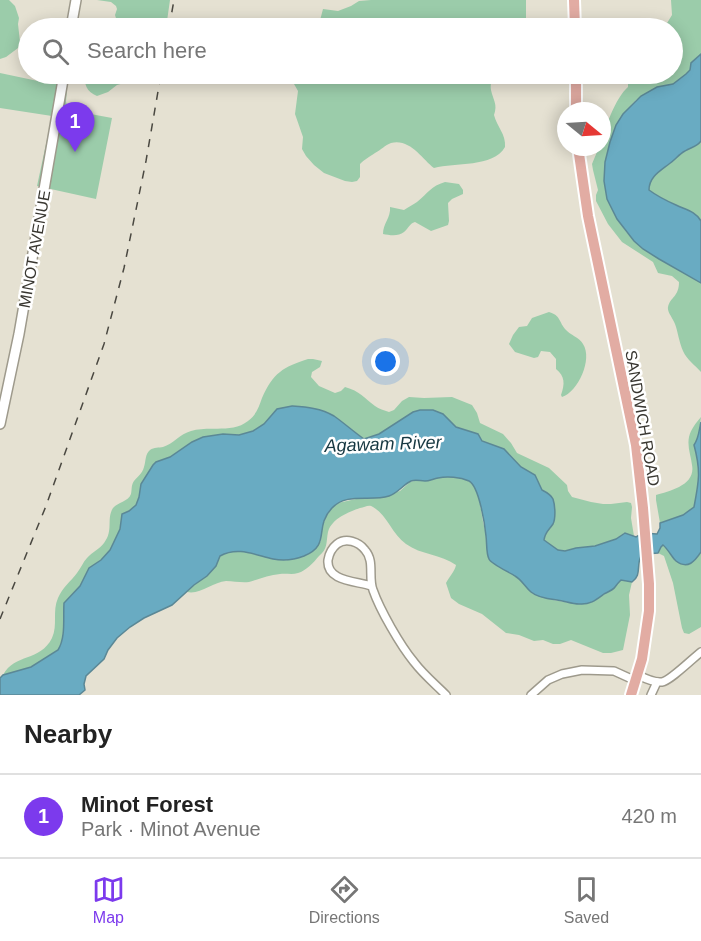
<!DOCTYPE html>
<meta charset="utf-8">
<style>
body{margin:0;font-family:Arial,sans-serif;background:#f2f2f2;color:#222}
.compass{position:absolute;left:557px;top:102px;width:54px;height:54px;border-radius:50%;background:#fff;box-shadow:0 3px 15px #0003;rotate:108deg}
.you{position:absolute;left:386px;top:362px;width:21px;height:21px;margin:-15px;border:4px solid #fff;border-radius:50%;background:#1a73e8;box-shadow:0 0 0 9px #1a73e833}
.badge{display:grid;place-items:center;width:39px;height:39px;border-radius:50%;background:#7c3aed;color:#fff;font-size:20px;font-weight:700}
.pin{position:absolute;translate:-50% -50px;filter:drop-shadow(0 2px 3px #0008)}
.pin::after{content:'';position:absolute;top:32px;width:21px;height:18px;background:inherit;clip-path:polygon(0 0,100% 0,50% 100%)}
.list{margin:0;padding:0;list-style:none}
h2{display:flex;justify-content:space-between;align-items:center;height:78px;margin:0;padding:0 24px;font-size:26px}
h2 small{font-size:20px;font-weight:400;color:#767676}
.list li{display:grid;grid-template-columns:39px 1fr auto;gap:18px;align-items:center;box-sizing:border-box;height:84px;padding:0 24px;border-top:2px solid #e0e0e0}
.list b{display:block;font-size:22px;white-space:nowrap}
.list p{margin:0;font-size:20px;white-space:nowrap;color:#767676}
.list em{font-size:20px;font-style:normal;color:#767676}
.icon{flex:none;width:33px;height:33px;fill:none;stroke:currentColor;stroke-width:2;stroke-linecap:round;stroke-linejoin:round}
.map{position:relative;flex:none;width:701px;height:695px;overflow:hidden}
.search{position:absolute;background:#fff;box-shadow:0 3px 15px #0003;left:18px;right:18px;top:18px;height:66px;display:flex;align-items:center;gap:15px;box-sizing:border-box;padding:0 21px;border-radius:33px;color:#767676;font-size:22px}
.sheet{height:162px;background:#fff}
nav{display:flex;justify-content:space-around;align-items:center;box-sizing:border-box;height:84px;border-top:2px solid #e0e0e0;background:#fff;font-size:16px;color:#767676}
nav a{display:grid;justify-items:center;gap:3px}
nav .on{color:#7c3aed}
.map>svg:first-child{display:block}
</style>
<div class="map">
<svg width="701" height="695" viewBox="0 0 701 695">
<rect width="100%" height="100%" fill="#e5e1d2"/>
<g fill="#9bccaa">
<polygon points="0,0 9,0 15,6 19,18 18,24 20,42 18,48 6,57 0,59"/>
<polygon points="97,0 170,0 166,28 119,28 115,15 117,9 116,6 111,2"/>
<polygon points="371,0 526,0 526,28 318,28 323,9 338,11 351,6 359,1"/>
<path d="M 671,0 L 701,0 L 701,54 L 691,63 L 690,70 L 686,74 L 673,84 L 657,87 L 636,100 L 623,114 L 616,125 L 610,142 L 605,162 L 615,213 C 630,250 671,262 701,283 L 701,372 C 695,365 687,360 683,351 C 679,342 678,332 675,324 C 673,318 667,312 668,307 C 670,297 679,297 679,282 L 672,276 L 658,273 L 653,262 L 622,242 L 608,224 L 596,201 L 596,195 L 598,190 L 593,170 L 592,164 L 599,147 L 602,147 C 602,132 616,97 628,87 L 628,81 L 632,74 L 672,74 L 672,28 L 664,28 L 672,15 Z"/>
<polygon points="0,73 52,84 54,74 68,74 66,102 69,110 112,118 96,199 37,186 52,116 0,108"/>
<path d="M 86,74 L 138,74 L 131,81 L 117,85 L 108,92 L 97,96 C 87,92 83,84 86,74 Z"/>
<path d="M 257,74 L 493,74 C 492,78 490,85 491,90 C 493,100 498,104 494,115 C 497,127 506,134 505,147 C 493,168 455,162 434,168 C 422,159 410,138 391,143 C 385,145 381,150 375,153 C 369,157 365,159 360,164 L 360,177 L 357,181 L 352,182 L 345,181 L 324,173 L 314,165 L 306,156 L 302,149 L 303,137 L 295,114 L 298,91 L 294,84 L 281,75 C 276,80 261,79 257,74 Z"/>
<path d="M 701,141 L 701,221 C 695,211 686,210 676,205 C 667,201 657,196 649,190 C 649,177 660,171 669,164 C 675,160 679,154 685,151 C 691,147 697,147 701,141 Z"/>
<path d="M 445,182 L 459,184 L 463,190 L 463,194 L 452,199 L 448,203 L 449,221 L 448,225 L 431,231 L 415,222 C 409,224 409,228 404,232 C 398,237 389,235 383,234 C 383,223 391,218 390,207 L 404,210 C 408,207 413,205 417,202 C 428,193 431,186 445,182 Z"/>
<path d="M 549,312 C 561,316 558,320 565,329 C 570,335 579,337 583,344 C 593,359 578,392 562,397 L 561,395 C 565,384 565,376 556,369 L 556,359 L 550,352 L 541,351 L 538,357 L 534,358 L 515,352 L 509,344 L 513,335 L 519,327 L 527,326 L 532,318 Z"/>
<path d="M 308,359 L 313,359 L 322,361 L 320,367 L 312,372 L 311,377 L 319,386 L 335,393 L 341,391 L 345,387 C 360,391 364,398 375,406 C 379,409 384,410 389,412 L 394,410 L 402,401 L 409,397 L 424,398 L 452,397 L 472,405 L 477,413 L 480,423 L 503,434 L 511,443 L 517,453 L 549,468 L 567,485 L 568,491 L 572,497 L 591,502 L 603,504 L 611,504 L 627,502 L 631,503 L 632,507 L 631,518 L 634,536 L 624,533 L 616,539 L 595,546 L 576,548 L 565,551 L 558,550 L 544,540 L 544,534 L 553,524 L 535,475 L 521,467 L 504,449 L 482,441 L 478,434 L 456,427 L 443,414 L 413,412 L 379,434 L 364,439 L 350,430 L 277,409 L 264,424 L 253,431 L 239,435 L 223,434 L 192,442 L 170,457 L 156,462 L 141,484 L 139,497 L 136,505 L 129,511 L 122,514 L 120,529 L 110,550 L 101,560 L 89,568 L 80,586 L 64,603 C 63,618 66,637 58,650 L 31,667 L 3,675 C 15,653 40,662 52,638 C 58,625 52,611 58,598 C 62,588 71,581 77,573 C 81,568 83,562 87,558 C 92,552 100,549 104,543 C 114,530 106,519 113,508 C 118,502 128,502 131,494 C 132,490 131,485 134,481 C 138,476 142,474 144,467 C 146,461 145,454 150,450 C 154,447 159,448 163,447 C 173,444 180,434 191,431 C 209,425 232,434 248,421 C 256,415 259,407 262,398 C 273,373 283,367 308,359 Z"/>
<path d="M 701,417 L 698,439 L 695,445 C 701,471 699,481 694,507 L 683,515 L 660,523 L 656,500 L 656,495 C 670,491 696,485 692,465 C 691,456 687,447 689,437 C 691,429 696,423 701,417 Z"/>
<path d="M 442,477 C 451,477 462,477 470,482 C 480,488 481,515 484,526 C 487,539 490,551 493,563 L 506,569 L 520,579 L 533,594 L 553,600 L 577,604 L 589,603 L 594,601 L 614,588 L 618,583 L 621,580 L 632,582 L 629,595 L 630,615 L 623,650 L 611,653 L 603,653 L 571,640 L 560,644 L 553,644 L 543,640 L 534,641 L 519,635 L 506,633 L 482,614 L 459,604 L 451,598 L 446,583 C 449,577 455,571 456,565 C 441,554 421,555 406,544 C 392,534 387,515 373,507 C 369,504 365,507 360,508 C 349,512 332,518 328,532 C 326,542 328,549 319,556 C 314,562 306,571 298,573 C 292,575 286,573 280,574 C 269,575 259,579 249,582 C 241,583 234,581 226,581 C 213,582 200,595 187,592 C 195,583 207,577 214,567 C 217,563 218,558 221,555 C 238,542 270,562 289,560 C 302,559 311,549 321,541 L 321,530 L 326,517 L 332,508 L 338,503 L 356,499 L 376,498 L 400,491 L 410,482 L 418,480 L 427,481 Z"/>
<polygon points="663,545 669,551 675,561 697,558 701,552 701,627 689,634 684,633 682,628 673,583 664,556 658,553 661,547"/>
</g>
<g fill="#69abc2" stroke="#5b8896" stroke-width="1.5">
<path d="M 701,54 L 701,141 C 697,147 691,147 685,151 C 679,154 675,160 669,164 C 660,171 649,177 649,190 C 657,196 667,201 676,205 C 686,210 695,211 701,221 L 701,283 L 659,259 L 643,249 L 634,241 L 617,219 L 607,199 L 604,181 L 605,162 L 610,142 L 616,125 L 623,114 L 641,96 L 657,87 L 673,84 L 686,74 L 690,70 L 691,63 Z"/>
<path d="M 292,406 C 306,407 321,408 334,416 C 344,423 354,432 364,439 L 379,434 L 413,412 L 420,410 L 433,410 L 443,414 L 456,427 L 478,434 L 482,441 L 504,449 L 521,467 L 535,475 L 542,490 C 546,492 551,495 553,499 C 555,505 556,518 553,524 C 549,530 545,532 544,540 L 558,550 L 565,551 L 576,548 L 595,546 L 616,539 L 625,533 L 636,537 L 643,533 L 657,534 L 660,528 L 660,523 L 683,515 L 694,507 C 699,481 701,471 694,445 C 699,438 699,430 701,422 L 701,552 C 695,561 688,570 676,561 C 673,559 668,549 663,545 L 661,547 L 658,553 L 645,554 L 641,556 C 636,566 642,575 632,582 L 621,580 C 619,582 617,584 615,587 C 613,590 608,592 604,594 C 596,600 590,605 579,604 C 572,604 565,601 557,600 C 549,599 538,598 531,592 C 525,587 522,580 515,576 C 509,572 491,564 489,559 C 486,553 487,543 486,536 C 485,525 479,486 469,481 C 460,477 447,476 438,478 C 433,479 429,481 425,481 C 420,481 416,479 411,481 C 404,484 398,493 389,496 C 370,502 347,492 332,508 C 313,528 332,544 304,556 C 294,560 283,561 273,559 C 255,555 238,546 220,556 L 216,566 L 207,576 L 194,585 L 172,605 L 144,618 L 130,627 L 117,638 L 108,650 L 104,659 L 86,676 L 84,684 L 85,690 L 79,695 L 0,695 L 0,678 L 3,675 L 31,667 L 58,650 C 66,637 63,618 64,603 L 80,586 L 89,568 L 101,560 L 110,550 L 120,529 L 122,514 L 129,511 L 136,505 L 139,497 L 141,484 L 153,465 L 156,462 L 170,457 L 192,442 L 203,437 L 223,434 L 239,435 L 253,431 L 264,424 L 277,409 Z"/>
</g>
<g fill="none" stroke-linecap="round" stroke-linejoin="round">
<defs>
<g id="street">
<path d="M 371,586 C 358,581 326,582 328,560 C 329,554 332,548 337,544 C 346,537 359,542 365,550 C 375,561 368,577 373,590 C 380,610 400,645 414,662 C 423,674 435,684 446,695"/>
<path d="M 638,675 C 644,678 654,683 662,682 C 670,681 693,658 701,652"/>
<polyline points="531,695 548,680 562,674 582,670 614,671 636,681"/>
<polyline points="651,695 657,682"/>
</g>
<g id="secondary">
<polyline points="71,28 76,0"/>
<polyline points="0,424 19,334 64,74"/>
</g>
<g id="primary">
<polyline points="574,0 575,28"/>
<polyline points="576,74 576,111"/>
<polyline points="578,147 588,216 636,445 643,508 649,584 649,611 642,659 631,695"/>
</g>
</defs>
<use href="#street" stroke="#9e9a8c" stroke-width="10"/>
<use href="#secondary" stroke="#9e9a8c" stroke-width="12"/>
<use href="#primary" stroke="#fff" stroke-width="14"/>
<use href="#street" stroke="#fff" stroke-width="7"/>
<use href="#secondary" stroke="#fff" stroke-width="9"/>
<use href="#primary" stroke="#e2aca3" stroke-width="10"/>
<g stroke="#4a4841" stroke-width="1.5" stroke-dasharray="8 8" stroke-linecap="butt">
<polyline points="169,28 174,0"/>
<polyline points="0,619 46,506 104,344 124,268 146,161 161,74"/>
</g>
</g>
<g text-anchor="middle" stroke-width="5" stroke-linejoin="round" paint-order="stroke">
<g font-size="16" fill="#393731" stroke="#fff">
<text transform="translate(34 249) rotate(-80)" y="6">MINOT AVENUE</text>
<text transform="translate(643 418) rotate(80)" y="6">SANDWICH ROAD</text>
</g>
<g font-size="18" font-style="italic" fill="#173842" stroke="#fff">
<text transform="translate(383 444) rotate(-2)" y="6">Agawam River</text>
</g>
</g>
</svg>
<svg class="compass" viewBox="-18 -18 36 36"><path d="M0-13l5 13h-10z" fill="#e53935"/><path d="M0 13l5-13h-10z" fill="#767676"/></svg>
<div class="you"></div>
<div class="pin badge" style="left:75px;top:152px">1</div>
<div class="search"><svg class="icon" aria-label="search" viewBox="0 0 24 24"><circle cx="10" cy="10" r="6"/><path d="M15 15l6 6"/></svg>Search here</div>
</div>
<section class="sheet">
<h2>Nearby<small></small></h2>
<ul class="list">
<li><span class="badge">1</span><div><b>Minot Forest</b><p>Park · Minot Avenue</p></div><em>420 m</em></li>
</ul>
</section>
<nav>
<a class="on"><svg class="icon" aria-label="map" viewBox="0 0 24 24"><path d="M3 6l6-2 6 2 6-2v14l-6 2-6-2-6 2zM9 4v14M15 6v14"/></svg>Map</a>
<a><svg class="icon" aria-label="directions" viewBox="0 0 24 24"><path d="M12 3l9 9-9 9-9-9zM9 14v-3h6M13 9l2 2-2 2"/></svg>Directions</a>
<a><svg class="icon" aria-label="saved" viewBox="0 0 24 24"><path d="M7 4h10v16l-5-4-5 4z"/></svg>Saved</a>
</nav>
